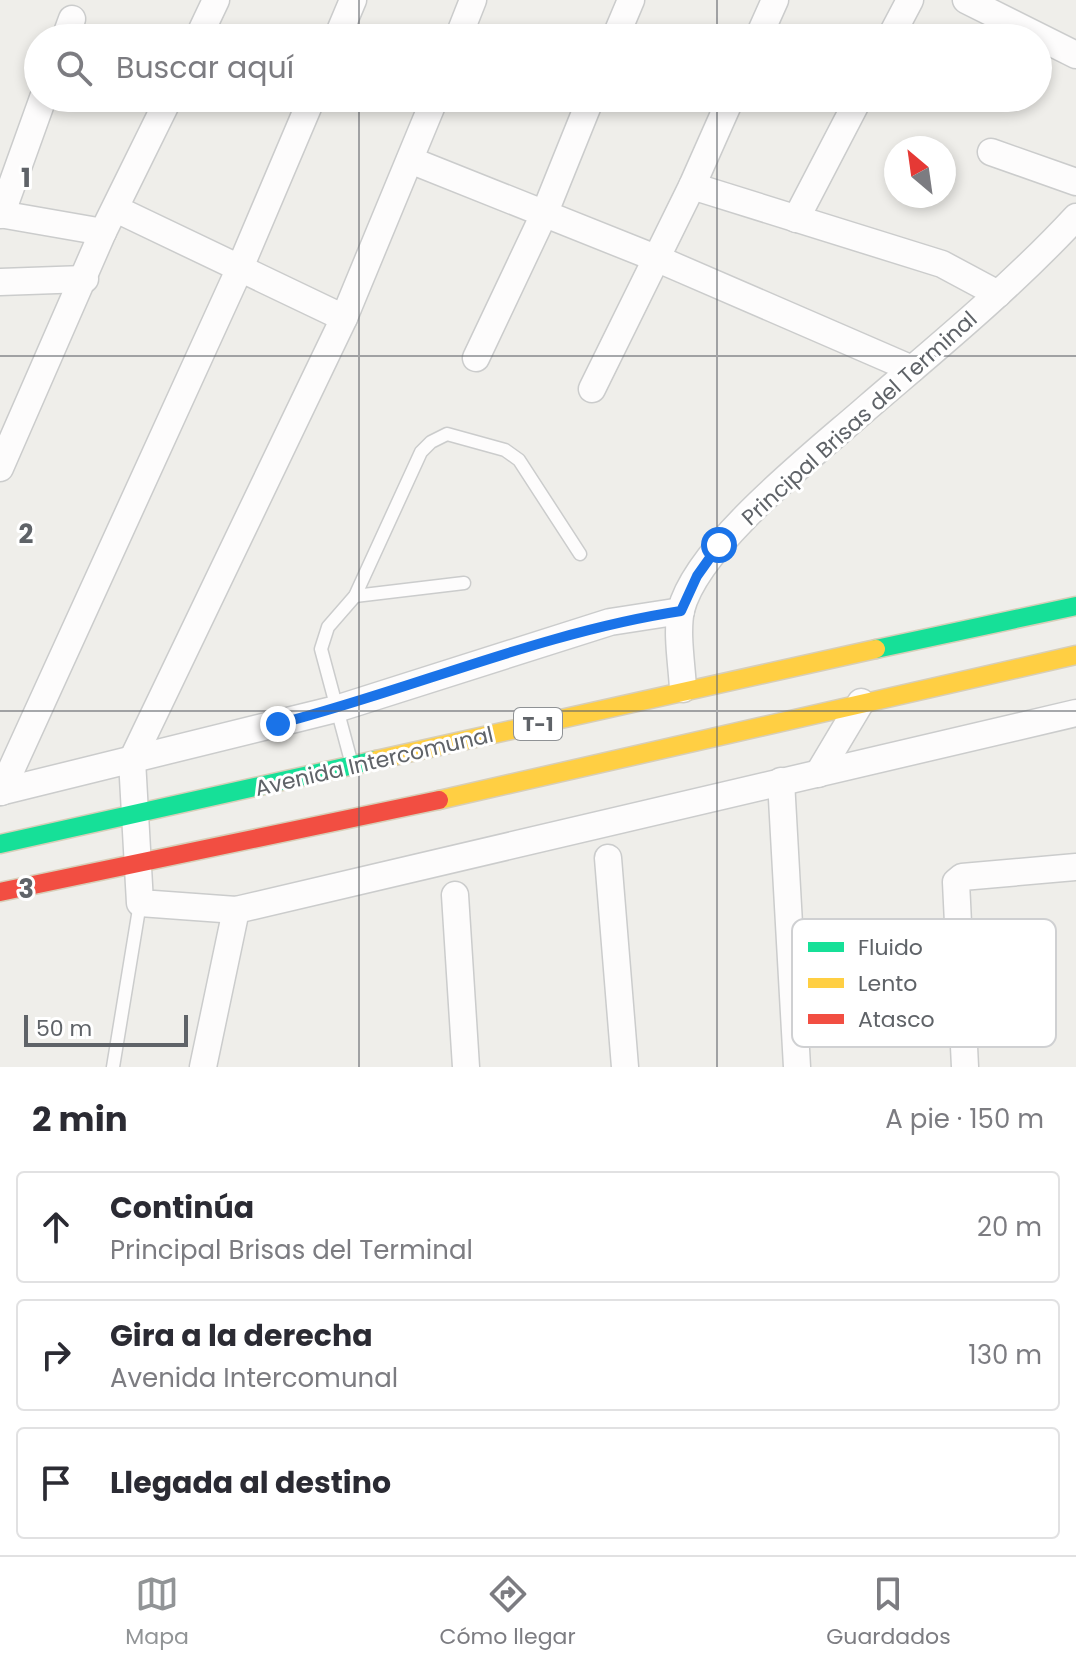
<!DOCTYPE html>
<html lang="es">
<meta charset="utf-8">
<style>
body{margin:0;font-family:Poppins,sans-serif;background:#f2f2f3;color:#2b2b33}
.compass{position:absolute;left:884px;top:136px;width:72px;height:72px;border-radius:50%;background:#fff;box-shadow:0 4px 12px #0003;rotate:331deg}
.scale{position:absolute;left:24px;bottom:20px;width:164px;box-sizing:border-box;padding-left:8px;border:4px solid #5f6368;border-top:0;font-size:22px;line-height:28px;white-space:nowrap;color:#5f6368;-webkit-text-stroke:6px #fff;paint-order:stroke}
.stop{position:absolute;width:24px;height:24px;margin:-18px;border:6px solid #1a73e8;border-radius:50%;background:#fff}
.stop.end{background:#1a73e8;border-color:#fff;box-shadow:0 2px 8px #0008}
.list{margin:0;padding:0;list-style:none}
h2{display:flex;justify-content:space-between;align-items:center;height:104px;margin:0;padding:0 32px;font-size:34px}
h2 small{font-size:26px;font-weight:400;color:#7c7c81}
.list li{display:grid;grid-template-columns:52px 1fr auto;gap:24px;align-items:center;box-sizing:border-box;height:112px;margin:0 16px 16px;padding:0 16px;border:2px solid #e1e1e2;border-radius:8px}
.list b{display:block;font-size:30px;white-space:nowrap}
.list p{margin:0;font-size:26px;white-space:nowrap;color:#7c7c81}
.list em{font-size:26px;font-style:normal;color:#7c7c81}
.icon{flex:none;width:44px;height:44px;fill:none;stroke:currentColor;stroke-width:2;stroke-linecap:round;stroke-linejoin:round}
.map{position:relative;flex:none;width:1076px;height:1067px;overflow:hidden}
.search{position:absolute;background:#fff;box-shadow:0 4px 12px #0003;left:24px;right:24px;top:24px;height:88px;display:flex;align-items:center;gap:20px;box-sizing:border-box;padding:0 28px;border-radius:44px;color:#7c7c81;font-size:30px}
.sheet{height:488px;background:#fff}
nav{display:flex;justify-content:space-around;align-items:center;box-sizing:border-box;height:112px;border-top:2px solid #e1e1e2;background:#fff;font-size:22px;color:#7c7c81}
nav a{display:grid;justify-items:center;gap:4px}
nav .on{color:#919496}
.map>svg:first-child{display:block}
</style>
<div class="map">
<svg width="1076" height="1067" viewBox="0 0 1076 1067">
<rect width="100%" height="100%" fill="#efeeea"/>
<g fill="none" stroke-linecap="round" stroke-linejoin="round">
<defs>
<g id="lane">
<polyline points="355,596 464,583"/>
<polyline points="351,761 321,649 328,627 355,596 421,452 431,442 447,434 505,450 519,460 580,554"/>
<polyline points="113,1067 140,903"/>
</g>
<g id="street">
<polyline points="966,0 1076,55"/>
<polyline points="65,38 72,19"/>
<polyline points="198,38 216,0"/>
<polyline points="337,38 353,0"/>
<polyline points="458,38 473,0"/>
<polyline points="615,38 631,0"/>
<polyline points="758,38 775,0"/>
<polyline points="890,38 910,0"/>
<polyline points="435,98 344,318 132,760 140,903 236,910 1076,713"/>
<polyline points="991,152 1076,182"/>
<polyline points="410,160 658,259 912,369"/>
<polyline points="692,186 942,264 998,294"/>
<polyline points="116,209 344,318"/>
<polyline points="0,214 103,232"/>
<polyline points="1,215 43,98"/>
<polyline points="796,219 859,98"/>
<polyline points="0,282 85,279"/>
<polyline points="476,358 545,212 591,98"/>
<polyline points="592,389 692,186 731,98"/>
<polyline points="0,468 103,232 169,98"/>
<path d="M 683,689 C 682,666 676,633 681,610 C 697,545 818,451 869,406 C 940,345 1012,286 1076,217"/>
<polyline points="818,774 861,702"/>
<polyline points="781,781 797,1067"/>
<polyline points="0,792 336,709 610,622 681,611"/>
<polyline points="1,792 239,270 312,98"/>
<polyline points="608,858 625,1067"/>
<polyline points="455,895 466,1067"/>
<polyline points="203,1067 236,910"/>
<polyline points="965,1067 956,882 962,877 1076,867"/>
</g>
<g id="fast">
<polyline points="876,649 1076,606"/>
<polyline points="0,844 376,760"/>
</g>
<g id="slow">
<polyline points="376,760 876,649"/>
<polyline points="439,800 1076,655"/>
</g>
<polyline id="jam" points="0,892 439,800"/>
</defs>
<use href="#lane" stroke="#cbcccc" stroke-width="15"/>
<use href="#street" stroke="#cbcccc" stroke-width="29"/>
<use href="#fast" stroke="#d7ceb8" stroke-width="21"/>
<use href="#slow" stroke="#d7ceb8" stroke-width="21"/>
<use href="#jam" stroke="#d7ceb8" stroke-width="21"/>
<use href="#lane" stroke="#fdfcfc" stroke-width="12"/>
<use href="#street" stroke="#fdfcfc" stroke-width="26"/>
<use href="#fast" stroke="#16e098" stroke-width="18"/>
<use href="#slow" stroke="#ffcf43" stroke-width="18"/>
<use href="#jam" stroke="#f24e42" stroke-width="18"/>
</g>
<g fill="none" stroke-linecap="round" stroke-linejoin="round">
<path stroke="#1a73e8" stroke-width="10" d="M 278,724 C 413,689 543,632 681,611 L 697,576 L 719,545"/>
</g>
<path fill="none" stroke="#5f6368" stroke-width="2" stroke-opacity="0.55" d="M 359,0 L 359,38M 717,0 L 717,38M 359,98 L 359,1067M 717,98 L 717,1067M 0,356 L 1076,356M 0,711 L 1076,711"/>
<g text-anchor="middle" stroke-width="6" stroke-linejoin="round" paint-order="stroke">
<rect fill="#fff" stroke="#8f9295" stroke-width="2" x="514" y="708" width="48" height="32" rx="6"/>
<g font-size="20" font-weight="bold" fill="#5f6368">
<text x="538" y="731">T-1</text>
</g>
<g font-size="22" fill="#5f6368" stroke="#fff">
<text transform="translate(859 418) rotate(-42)" y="8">Principal Brisas del Terminal</text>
<text transform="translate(374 761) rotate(-13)" y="8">Avenida Intercomunal</text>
</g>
</g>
<rect x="792" y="919" width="264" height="128" rx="12" fill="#fff" stroke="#cfd0d2" stroke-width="2"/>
<rect x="808" y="942" width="36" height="10" fill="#16e098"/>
<rect x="808" y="978" width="36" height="10" fill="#ffcf43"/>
<rect x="808" y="1014" width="36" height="10" fill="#f24e42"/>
<g font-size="22" fill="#5f6368">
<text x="858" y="955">Fluido</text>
<text x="858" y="991">Lento</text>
<text x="858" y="1027">Atasco</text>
</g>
<g font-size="26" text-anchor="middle" font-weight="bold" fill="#5f6368" stroke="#fff" stroke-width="6" stroke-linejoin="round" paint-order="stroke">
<text x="26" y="187">1</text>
<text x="26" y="543">2</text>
<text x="26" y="898">3</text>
</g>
</svg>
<svg class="compass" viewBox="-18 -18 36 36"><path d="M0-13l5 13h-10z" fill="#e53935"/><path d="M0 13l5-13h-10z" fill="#7c7c81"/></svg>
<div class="scale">50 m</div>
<div class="stop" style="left:719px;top:545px"></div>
<div class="stop end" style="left:278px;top:724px"></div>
<div class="search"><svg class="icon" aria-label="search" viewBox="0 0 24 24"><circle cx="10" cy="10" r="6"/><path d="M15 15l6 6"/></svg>Buscar aquí</div>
</div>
<section class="sheet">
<h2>2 min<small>A pie · 150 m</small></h2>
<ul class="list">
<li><svg class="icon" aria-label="ahead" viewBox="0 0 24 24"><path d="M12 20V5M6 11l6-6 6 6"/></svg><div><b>Continúa</b><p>Principal Brisas del Terminal</p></div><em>20 m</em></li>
<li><svg class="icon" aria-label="right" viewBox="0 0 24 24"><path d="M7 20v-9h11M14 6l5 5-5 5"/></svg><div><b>Gira a la derecha</b><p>Avenida Intercomunal</p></div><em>130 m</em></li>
<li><svg class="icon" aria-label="arrive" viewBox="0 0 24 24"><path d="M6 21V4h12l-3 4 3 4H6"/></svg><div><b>Llegada al destino</b></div></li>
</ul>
</section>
<nav>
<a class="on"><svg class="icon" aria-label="map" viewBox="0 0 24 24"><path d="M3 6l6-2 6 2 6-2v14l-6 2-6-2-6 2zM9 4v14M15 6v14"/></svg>Mapa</a>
<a><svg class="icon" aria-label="directions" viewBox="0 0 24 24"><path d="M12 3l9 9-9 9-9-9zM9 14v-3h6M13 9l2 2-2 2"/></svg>Cómo llegar</a>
<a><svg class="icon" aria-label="saved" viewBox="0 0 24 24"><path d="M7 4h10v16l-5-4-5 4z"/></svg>Guardados</a>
</nav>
